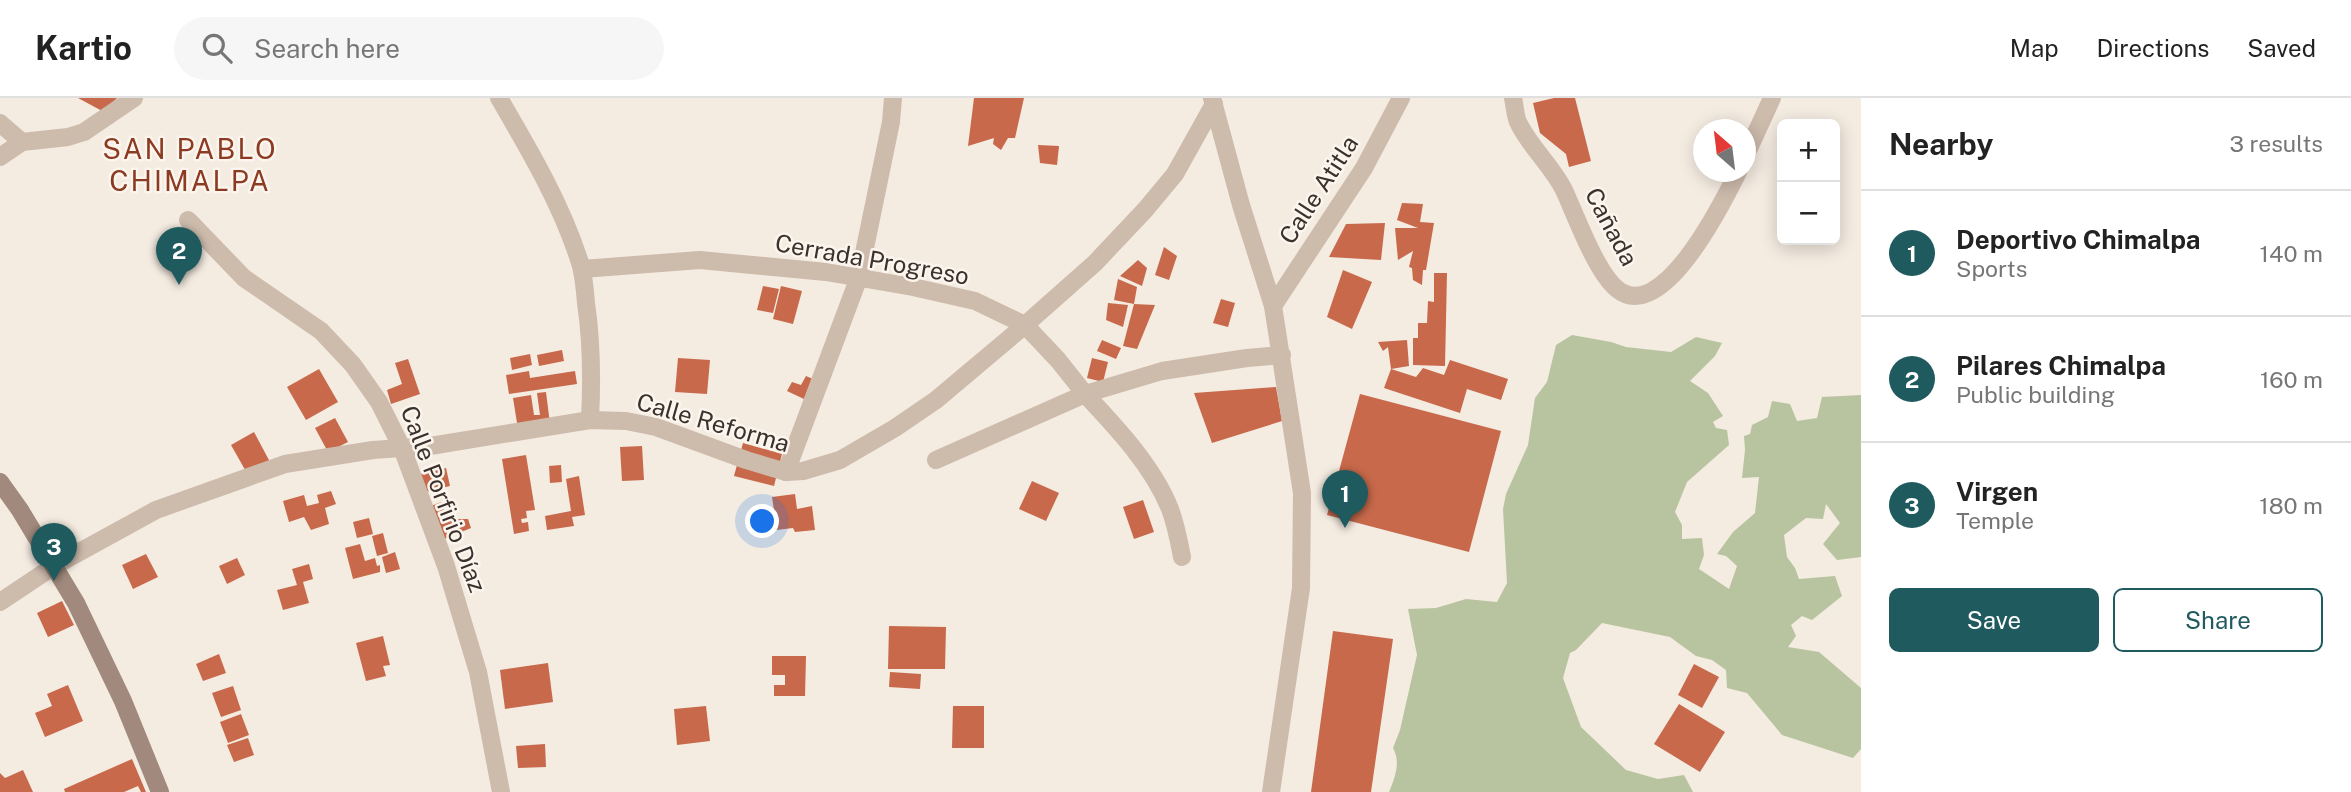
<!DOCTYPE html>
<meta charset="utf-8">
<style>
body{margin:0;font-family:"Public Sans",sans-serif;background:#f6f6f6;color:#222}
.controls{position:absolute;right:21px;top:21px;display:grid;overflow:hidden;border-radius:10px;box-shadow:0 4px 18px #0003}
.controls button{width:63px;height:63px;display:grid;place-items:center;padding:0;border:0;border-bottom:2px solid #e0e0e0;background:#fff;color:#222;font:35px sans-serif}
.compass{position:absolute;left:1693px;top:21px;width:63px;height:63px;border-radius:50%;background:#fff;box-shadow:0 4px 18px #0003;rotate:332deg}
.you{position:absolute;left:763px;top:424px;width:24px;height:24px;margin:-18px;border:5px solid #fff;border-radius:50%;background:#1a73e8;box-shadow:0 0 0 10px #1a73e833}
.badge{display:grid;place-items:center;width:46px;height:46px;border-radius:50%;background:#1f5a5e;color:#fff;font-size:23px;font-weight:700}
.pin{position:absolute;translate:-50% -58px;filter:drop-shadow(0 2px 4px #0008)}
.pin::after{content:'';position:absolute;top:37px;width:24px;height:21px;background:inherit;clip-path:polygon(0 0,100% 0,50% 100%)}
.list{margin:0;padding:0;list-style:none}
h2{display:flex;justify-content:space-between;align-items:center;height:91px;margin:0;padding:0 28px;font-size:30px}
h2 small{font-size:23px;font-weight:400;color:#767676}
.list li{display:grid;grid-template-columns:46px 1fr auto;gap:21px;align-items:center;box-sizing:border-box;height:126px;padding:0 28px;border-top:2px solid #e0e0e0}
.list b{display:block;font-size:26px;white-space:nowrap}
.list p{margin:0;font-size:23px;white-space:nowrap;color:#767676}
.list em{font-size:23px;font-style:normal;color:#767676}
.actions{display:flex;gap:14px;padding:21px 28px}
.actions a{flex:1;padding:16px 0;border:2px solid #1f5a5e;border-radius:10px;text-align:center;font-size:24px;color:#1f5a5e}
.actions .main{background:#1f5a5e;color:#fff}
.icon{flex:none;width:38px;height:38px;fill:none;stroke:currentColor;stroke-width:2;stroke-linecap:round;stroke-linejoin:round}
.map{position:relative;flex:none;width:1861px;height:694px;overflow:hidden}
header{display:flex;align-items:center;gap:42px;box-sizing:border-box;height:98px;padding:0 35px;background:#fff;border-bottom:2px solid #e0e0e0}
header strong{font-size:33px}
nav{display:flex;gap:38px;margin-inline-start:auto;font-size:24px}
.search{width:490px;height:63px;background:#f6f6f6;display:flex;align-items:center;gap:18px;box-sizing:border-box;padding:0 24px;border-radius:38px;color:#767676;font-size:26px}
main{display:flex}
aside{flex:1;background:#fff}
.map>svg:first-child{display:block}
</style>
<header>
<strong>Kartio</strong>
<div class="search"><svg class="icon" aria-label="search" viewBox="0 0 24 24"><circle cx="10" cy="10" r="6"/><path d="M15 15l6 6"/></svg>Search here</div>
<nav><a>Map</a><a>Directions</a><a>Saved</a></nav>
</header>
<main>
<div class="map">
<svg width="1861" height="694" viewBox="0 0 1861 694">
<rect width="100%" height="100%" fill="#f4ebe1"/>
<path fill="#b8c4a0" d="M 1572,237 L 1611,244 L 1626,249 L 1671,254 L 1696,239 L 1722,245 L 1715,258 L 1690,283 L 1708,295 L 1723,318 L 1713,324 L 1716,330 L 1727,332 L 1729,347 L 1687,384 L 1675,414 L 1682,427 L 1682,441 L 1702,440 L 1704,457 L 1699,471 L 1729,491 L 1737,468 L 1726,458 L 1717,456 L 1733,434 L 1755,415 L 1759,379 L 1742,380 L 1745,352 L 1744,338 L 1750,336 L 1752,327 L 1768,319 L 1772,303 L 1790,306 L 1797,323 L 1817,320 L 1822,299 L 1861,297 L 1861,459 L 1837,462 L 1823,446 L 1840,425 L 1826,406 L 1823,421 L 1806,420 L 1784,437 L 1787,459 L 1795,470 L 1799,481 L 1835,478 L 1842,498 L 1812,522 L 1802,518 L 1791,527 L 1796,538 L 1788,549 L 1819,554 L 1861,590 L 1861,651 L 1853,660 L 1782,637 L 1747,595 L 1727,590 L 1726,572 L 1712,562 L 1696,558 L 1670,539 L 1602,525 L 1576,552 L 1570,555 L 1563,580 L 1581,629 L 1626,672 L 1658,681 L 1684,677 L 1693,694 L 1389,694 C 1395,680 1401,664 1393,650 L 1400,632 L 1417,557 L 1408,511 L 1436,510 L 1466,501 L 1497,504 L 1507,485 L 1503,411 L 1506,396 L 1528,347 L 1535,300 L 1547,284 L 1556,247 Z"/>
<g fill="#c8694b">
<polygon points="78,0 117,0 104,14"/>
<polygon points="974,0 1024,0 1015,40 1008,40 1001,52 993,46 994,40 968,48"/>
<polygon points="1554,0 1575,0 1591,63 1569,69 1566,56 1540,35 1533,5"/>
<polygon points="1038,47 1059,48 1057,67 1040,65"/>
<polygon points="1402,105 1423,106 1420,124 1434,125 1426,172 1423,172 1422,187 1413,182 1412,170 1409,169 1413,153 1398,162 1395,130 1418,130 1397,122"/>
<polygon points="1385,125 1381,162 1329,159 1346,126"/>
<polygon points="1164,149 1177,158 1169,182 1155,177"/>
<polygon points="1138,162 1147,170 1142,188 1120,178"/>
<polygon points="1343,172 1372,184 1352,231 1327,219"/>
<polygon points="1434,175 1447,175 1445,268 1413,267 1413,240 1418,240 1418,225 1427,225 1428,203 1434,204"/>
<polygon points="1118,181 1137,189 1134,206 1114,202"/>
<polygon points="763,188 779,191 773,215 757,212"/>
<polygon points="781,188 802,193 793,226 773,221"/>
<polygon points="1221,201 1235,205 1228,229 1213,225"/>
<polygon points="1108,205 1128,207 1123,229 1106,222"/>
<polygon points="1134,206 1155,207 1137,251 1123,248"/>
<polygon points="1102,242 1121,250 1116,261 1097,253"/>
<polygon points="1407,242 1409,268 1391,271 1388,249 1383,253 1378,244"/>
<polygon points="562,252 564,263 539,268 537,257"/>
<polygon points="530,256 532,267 512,272 510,260"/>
<polygon points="678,260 710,262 707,296 675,294"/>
<polygon points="1092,260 1108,264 1103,284 1087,280"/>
<polygon points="408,261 420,296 391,306 387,292 402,286 395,265"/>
<polygon points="1450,262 1508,281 1501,302 1467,291 1460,315 1384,290 1391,271 1416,279 1423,270 1444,277"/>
<polygon points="319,271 338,304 306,322 287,289"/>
<polygon points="529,273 530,280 575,273 577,286 509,296 506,277"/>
<polygon points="806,278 813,281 804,301 787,293 792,284 801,287"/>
<polygon points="1276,289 1282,323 1212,345 1194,295"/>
<polygon points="546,294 550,326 518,331 513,300 531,297 534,317 540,317 537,295"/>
<polygon points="1360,296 1501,333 1469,454 1327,417"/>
<polygon points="335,320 348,344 328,354 315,330"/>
<polygon points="254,334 270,364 248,377 231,347"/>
<polygon points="743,345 782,356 774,388 734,378"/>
<polygon points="642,348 644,382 622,383 620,349"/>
<polygon points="526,357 535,412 526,413 527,420 521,421 522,425 528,424 529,433 514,436 502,361"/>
<polygon points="561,367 562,384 550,385 549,368"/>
<polygon points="446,370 450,388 421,395 416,377"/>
<polygon points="579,378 585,417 572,419 574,428 547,432 545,418 571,413 566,381"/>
<polygon points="1032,383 1059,395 1046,423 1019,411"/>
<polygon points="331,393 336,406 325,410 329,426 311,432 304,419 289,424 283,403 304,397 307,408 319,405 317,397"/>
<polygon points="795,396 797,411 812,408 815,432 795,434 793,430 777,432 772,399"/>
<polygon points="1143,402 1154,434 1134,441 1123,409"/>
<polygon points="441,404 448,421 468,421 471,430 432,446 419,413"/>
<polygon points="369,420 373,436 357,440 353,424"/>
<polygon points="383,435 388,455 377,458 372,438"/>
<polygon points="360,446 365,463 375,460 377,468 380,467 380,474 353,481 345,450"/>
<polygon points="395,454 400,471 386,475 382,459"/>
<polygon points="146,456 158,479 133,491 122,467"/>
<polygon points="237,460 245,477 227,486 219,468"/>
<polygon points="309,466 313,481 303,484 309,505 283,512 277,492 297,487 292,471"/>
<polygon points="62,503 74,527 48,539 37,515"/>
<polygon points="889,528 946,529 945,571 888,571"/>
<polygon points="1333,533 1393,541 1371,694 1311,694"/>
<polygon points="383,538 390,567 383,568 386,578 366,583 356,545"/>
<polygon points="219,556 226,575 203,583 196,566"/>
<polygon points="772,558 806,558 805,598 774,598 774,587 785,587 785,577 772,577"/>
<polygon points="548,565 553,604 505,611 500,572"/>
<polygon points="1694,566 1719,579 1702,610 1678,597"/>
<polygon points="890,574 921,576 920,591 889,589"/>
<polygon points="68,587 83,623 45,639 35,615 52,608 47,596"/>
<polygon points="233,588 241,612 221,619 212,595"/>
<polygon points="1679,606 1725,634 1700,674 1654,646"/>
<polygon points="706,608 710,643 677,647 674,611"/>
<polygon points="953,608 984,608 984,650 952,650"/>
<polygon points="241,616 249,637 228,645 220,624"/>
<polygon points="248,640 254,657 234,664 227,647"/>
<polygon points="545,646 546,669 518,670 516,648"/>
<polygon points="132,661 146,694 141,694 138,688 124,694 65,694 64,691"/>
<polygon points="23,672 33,694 0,694 0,675 5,680"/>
</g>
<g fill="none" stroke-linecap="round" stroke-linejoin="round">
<g stroke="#cdbbac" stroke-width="18">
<path d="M 499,0 C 530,53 563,109 581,168 C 584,180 585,193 586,205 C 592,245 592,282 590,322"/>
<polyline points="1212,0 1241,107 1273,208 1302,395 1301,490 1271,694"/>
<path d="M 1513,0 C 1515,8 1515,19 1519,26 C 1531,50 1552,68 1564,92 C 1576,118 1596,174 1617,191 C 1662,228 1723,104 1738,74"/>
<polyline points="0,25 22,44"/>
<polyline points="0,59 22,44 68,39 84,34 134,0"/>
<polyline points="1745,59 1772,0"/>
<polyline points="188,122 244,180 321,233 353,267 379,304 402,350 446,468 478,574 501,694"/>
<polyline points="582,171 700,162 826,174 913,189 975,203 1025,227 1058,262 1085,296 1162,273 1247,260 1282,257"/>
<polyline points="1273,208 1364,70 1401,0"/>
<path d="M 936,362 L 1085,296 C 1116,329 1153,368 1170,411 C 1176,427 1179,443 1182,459"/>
<polyline points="786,374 859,179 891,24 893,0"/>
<polyline points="0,504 54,468 156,412 285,366 373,352 430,348 590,322 626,323 656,329 746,362 786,374 803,373 840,362 895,330 936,302 1025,227 1095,165 1145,112 1175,76 1214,6"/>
</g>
<polyline stroke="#a18a7d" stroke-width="18" points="0,384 20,412 76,505 123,603 160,694"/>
</g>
<g text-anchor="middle" stroke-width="5" stroke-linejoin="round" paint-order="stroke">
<g font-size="24" fill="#3b302b" stroke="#fbf5ee">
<text transform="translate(1319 92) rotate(-57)" y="8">Calle Atitla</text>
<text transform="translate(1611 129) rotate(62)" y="8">Cañada</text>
<text transform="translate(872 162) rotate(10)" y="8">Cerrada Progreso</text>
<text transform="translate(713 325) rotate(16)" y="8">Calle Reforma</text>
<text transform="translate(443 401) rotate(69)" y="8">Calle Porfirio Díaz</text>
</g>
<g font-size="28" letter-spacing="2" fill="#8c3b22" stroke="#fbf5ee">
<text x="190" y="61">SAN PABLO<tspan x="190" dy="32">CHIMALPA</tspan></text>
</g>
</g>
</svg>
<div class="controls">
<button>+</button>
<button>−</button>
</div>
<svg class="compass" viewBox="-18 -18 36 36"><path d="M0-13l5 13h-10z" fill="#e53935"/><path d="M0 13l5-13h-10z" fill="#767676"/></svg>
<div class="you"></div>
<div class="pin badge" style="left:1345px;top:430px">1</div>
<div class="pin badge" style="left:179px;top:187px">2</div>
<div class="pin badge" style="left:54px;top:483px">3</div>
</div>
<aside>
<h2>Nearby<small>3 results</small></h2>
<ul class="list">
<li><span class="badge">1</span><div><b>Deportivo Chimalpa</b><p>Sports</p></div><em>140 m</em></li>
<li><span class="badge">2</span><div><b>Pilares Chimalpa</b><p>Public building</p></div><em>160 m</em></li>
<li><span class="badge">3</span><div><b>Virgen</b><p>Temple</p></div><em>180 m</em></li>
</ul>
<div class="actions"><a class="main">Save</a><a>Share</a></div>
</aside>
</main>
